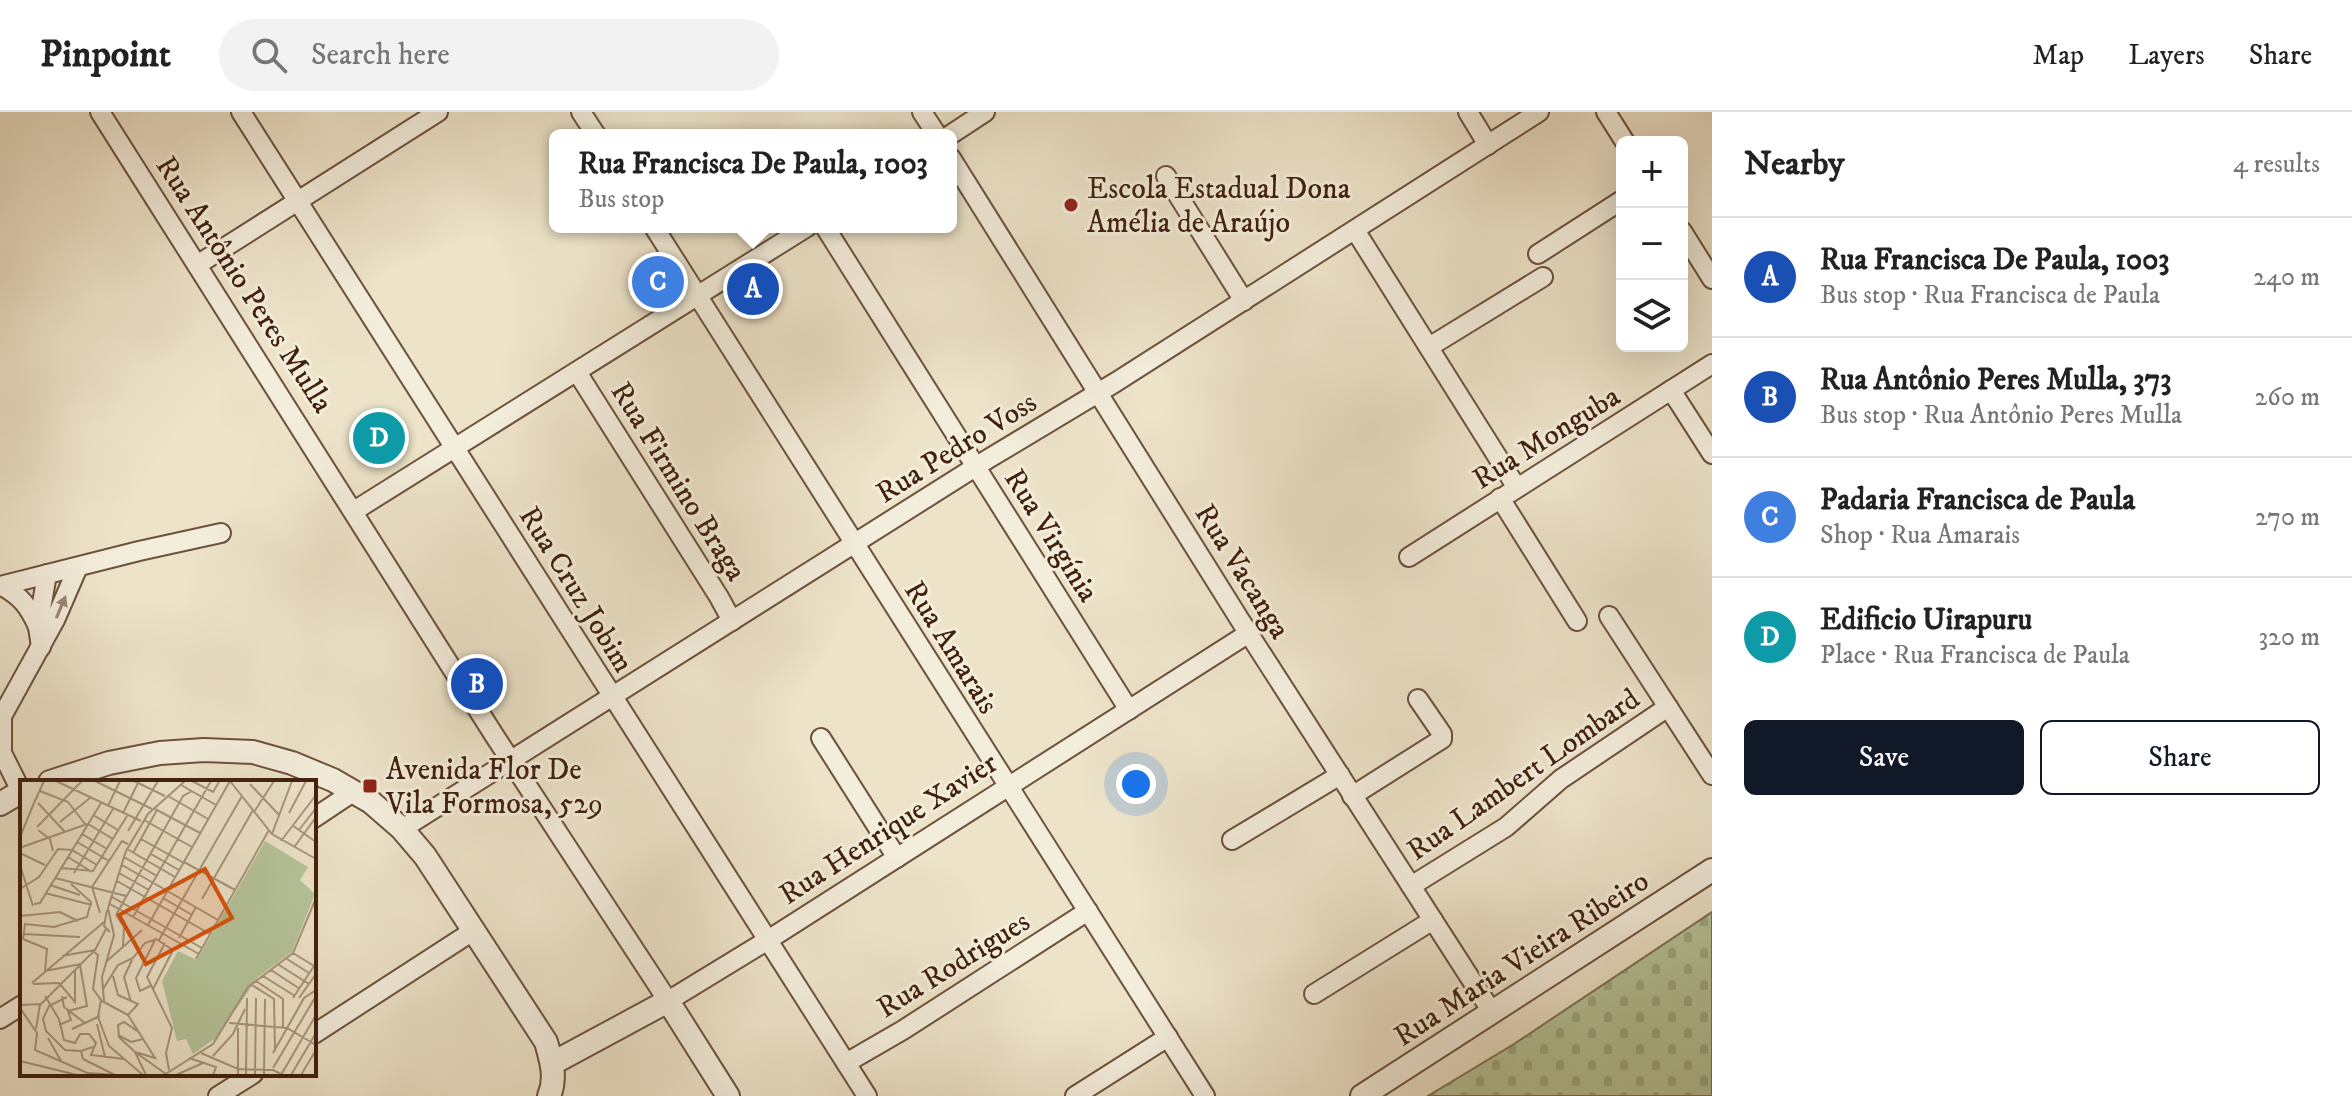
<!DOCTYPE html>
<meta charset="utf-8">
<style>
body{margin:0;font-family:"IM FELL DW Pica",serif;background:#f2f2f2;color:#222}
.controls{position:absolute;right:24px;top:24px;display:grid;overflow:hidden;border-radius:12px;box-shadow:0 8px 32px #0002}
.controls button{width:72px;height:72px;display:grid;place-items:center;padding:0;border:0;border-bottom:2px solid #e0e0e0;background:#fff;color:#222;font:40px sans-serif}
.you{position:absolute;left:1136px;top:672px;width:28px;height:28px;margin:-20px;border:6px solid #fff;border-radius:50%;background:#1a73e8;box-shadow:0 0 0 12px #1a73e833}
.badge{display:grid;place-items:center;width:52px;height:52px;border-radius:50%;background:#111827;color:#fff;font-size:26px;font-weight:700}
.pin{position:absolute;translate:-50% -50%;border:4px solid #fff;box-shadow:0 2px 8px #0006}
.popup{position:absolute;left:549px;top:17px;width:408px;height:104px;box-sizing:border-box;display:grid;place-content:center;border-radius:12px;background:#fff;filter:drop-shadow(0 2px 6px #0005);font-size:26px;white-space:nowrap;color:#767676}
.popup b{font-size:30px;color:#222}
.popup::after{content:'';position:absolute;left:50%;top:100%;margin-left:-16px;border:16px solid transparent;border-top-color:#fff}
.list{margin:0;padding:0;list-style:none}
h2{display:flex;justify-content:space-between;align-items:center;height:104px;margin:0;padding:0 32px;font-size:34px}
h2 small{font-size:26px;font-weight:400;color:#767676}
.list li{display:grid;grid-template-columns:52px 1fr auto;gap:24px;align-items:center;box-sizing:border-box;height:120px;padding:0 32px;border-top:2px solid #e0e0e0}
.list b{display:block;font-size:30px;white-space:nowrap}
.list p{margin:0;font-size:26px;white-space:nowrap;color:#767676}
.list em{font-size:26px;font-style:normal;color:#767676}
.actions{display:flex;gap:16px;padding:24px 32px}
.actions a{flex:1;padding:18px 0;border:2px solid #111827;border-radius:12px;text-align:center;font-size:28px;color:#111827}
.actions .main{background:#111827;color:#fff}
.icon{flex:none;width:44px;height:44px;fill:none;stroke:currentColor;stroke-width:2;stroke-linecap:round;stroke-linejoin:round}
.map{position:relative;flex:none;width:1712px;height:984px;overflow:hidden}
header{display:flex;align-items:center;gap:48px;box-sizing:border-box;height:112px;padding:0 40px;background:#fff;border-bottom:2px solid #e0e0e0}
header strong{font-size:38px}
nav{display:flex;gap:44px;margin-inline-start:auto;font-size:28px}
.search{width:560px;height:72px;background:#f2f2f2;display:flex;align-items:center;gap:20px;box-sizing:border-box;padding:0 28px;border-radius:44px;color:#767676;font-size:30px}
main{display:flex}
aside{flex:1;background:#fff}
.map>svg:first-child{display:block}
</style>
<header>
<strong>Pinpoint</strong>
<div class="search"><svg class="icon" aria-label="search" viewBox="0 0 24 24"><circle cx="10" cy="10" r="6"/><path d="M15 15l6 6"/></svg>Search here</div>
<nav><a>Map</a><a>Layers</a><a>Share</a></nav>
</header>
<main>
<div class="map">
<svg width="1712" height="984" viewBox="0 0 1712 984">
<defs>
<pattern id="cemetery-stones" width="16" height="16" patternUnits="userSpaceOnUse" patternTransform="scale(2)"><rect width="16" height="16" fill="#b5c499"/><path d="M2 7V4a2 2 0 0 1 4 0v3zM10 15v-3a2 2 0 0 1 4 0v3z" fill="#9da883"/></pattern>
</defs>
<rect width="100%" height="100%" fill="#ede3c9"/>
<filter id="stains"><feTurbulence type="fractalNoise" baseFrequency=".0025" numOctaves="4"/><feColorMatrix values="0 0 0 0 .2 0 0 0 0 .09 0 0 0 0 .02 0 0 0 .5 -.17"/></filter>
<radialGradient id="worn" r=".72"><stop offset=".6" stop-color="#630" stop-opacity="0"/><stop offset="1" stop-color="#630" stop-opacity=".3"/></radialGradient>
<polygon fill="url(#cemetery-stones)" stroke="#7b7252" stroke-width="2" points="1712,800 1712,984 1428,984 1514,932"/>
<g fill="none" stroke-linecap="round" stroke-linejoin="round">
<defs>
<g id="minor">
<polyline points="100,0 494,623 668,889 768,828 1249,521"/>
<polyline points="241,0 867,984"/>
<polyline points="581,0 596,23"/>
<polyline points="922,0 937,23"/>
<polyline points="1468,0 1488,33"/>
<polyline points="1606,0 1625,30"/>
<polyline points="950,23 985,0"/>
<polyline points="951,46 1240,508 1492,900"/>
<polyline points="1166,64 1244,189"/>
<polyline points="654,115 1205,984"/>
<polyline points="825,115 1129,598"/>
<polyline points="1355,118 1517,376"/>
<polyline points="1682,119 1712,167"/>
<polyline points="1538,142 1622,88"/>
<polyline points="197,153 438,0"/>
<polyline points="1429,235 1543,165"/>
<polyline points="577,260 719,485 732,509"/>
<polyline points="1671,278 1712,342"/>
<polyline points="1500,386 1577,509"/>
<polyline points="354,399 807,115"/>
<polyline points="1409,445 1712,252"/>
<polyline points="0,474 139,439 221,421"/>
<path d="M 2,474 C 21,484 29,495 38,515"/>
<polyline points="1609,504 1712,663"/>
<polyline points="41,535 38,515 47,462"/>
<polyline points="2,605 2,641 21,679"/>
<polyline points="0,608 55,508 78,455"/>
<polyline points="821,626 897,746"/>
<polyline points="1352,684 1442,627 1442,622 1418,587"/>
<polyline points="314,706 353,680"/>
<polyline points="402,717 988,347 1116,270 1539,0"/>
<polyline points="1232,728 1340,663"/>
<polyline points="1411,774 1506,715 1561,667 1668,595"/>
<polyline points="1314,882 1433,808"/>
<polyline points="0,907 22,893"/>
<polyline points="314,922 473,819"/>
<polyline points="846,951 903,918 1088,799"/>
<polyline points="218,984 253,962"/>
<polyline points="1075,984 1168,925"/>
</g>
<g id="tertiary">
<path d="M 50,670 L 109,651 L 160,641 L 204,638 L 253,640 L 292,651 L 333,668 L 371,690 L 402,717 L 425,744 L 546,930 C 551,948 557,966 549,984"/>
<polyline points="0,692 22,679"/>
<polyline points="553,951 668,889 728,984"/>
<polyline points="1362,984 1712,758"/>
</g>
</defs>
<use href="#minor" stroke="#6c513b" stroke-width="22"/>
<use href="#tertiary" stroke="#6c513b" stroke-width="26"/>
<use href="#minor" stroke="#f3eddc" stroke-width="18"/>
<use href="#tertiary" stroke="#f3eddc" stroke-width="22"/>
</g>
<defs><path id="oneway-solid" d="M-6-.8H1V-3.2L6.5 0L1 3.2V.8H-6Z" transform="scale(2)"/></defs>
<use fill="#9a8674" href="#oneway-solid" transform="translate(61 495) rotate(-67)"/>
<g fill="#8f2418" stroke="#f3eddc" stroke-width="3">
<circle cx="1071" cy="93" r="8"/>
<rect x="362" y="666" width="16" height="16" rx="4"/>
</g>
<g text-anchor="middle" stroke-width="6" stroke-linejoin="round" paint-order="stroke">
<g font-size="30" fill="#41200c" stroke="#f3eddc" text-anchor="start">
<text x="1087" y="86">Escola Estadual Dona<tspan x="1087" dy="34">Amélia de Araújo</tspan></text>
<text x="386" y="667">Avenida Flor De<tspan x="386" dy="34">Vila Formosa, 529</tspan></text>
</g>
<g font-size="30" fill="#41200c" stroke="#f3eddc">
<text transform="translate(245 172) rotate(57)" y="10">Rua Antônio Peres Mulla</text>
<text transform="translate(1546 325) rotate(-32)" y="10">Rua Monguba</text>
<text transform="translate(956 335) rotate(-32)" y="10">Rua Pedro Voss</text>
<text transform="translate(679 369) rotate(58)" y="10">Rua Firmino Braga</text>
<text transform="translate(1052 423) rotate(58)" y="10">Rua Virgínia</text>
<text transform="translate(1243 459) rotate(58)" y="10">Rua Vacanga</text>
<text transform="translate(577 477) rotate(58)" y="10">Rua Cruz Jobim</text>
<text transform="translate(952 535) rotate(58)" y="10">Rua Amarais</text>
<text transform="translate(1523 662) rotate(-35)" y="10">Rua Lambert Lombard</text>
<text transform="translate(888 716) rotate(-33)" y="10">Rua Henrique Xavier</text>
<text transform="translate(1521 846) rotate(-33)" y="10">Rua Maria Vieira Ribeiro</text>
<text transform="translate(953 852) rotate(-32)" y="10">Rua Rodrigues</text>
</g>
</g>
<g transform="translate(20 668)">
<rect width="296" height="296" fill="#ede3c9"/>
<path d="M 245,61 L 288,87 L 280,100 L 295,114 L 272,172 L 238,197 L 197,257 L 173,274 L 166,259 L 157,261 L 142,201 L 158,171 L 177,180 Z" fill="#b5c499"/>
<path fill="none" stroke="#a8957d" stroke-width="2" d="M 36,1 L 121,41M 75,1 L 132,29M 114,1 L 145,16M 172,1 L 193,12 L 199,2M 210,1 L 252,54 L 296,79M 230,4 L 259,35M 161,5 L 196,25M 20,11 L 48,22 L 65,44M 148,16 L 188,39M 17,17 L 14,23 L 24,1M 18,23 L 45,52M 88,26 L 100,1M 135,29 L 180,53M 234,32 L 254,1M 103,33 L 119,1M 269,33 L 286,1M 73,35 L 98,50M 124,40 L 172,67M 40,42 L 70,18M 68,44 L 93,59M 272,45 L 296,62M 17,47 L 62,1M 18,50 L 30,59 L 33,71M 279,50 L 296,28M 108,51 L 138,1M 62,54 L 87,69M 252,54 L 272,1M 0,57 L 14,23M 121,59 L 164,83M 261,61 L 296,15M 57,62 L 89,81M 275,66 L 296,37M 2,67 L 67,44M 107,69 L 155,97M 113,73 L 137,30M 2,74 L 25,85M 131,74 L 159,90M 48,77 L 72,92M 104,77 L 137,96M 164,82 L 215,110M 0,85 L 13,126M 102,85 L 198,140M 41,88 L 73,91 L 107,36M 54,93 L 93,29M 99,93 L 129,110M 35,98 L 106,116M 97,101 L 190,154M 30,105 L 60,115M 0,109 L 19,97 L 38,69 L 52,70 L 77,85M 25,113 L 72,125M 92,117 L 182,168M 143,118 L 172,135M 182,119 L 233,30M 14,124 L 20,123 L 81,23M 90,124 L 179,174M 87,130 L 84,146 L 90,152M 80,133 L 72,107 L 102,61 L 108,64M 96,135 L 163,16 L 172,11M 96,135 L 104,147 L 103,166M 0,136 L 40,132 L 58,141M 113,137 L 191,1M 128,145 L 210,1M 4,154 L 60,157M 159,158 L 176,127M 3,159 L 5,144 L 34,147 L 67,137 L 71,122 L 51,104M 3,159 L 27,169 L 25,191 L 61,184M 139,160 L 222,16M 145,163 L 127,197 L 152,248 L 146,273 L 149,290M 74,172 L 78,175 L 73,209 L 81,220 L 78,237 L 89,266 L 123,295M 273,173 L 294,186M 42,176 L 75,170M 176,179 L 249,50M 267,179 L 289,193M 87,181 L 122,150M 259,185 L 289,204M 251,190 L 280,209M 93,196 L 98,215 L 118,224 L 108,235M 243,196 L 275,216M 236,201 L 263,219 L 263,248M 12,203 L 84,142M 13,204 L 39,203 L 55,222 L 55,190M 132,205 L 120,211 L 116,198 L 135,160M 232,205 L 254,219 L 255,269M 83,209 L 98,185 L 113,178 L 125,163 L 136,159 L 153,170 L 133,209M 25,216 L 39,239M 42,216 L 44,227 L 65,243M 47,217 L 29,226 L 23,239 L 26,251 L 45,270 L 61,271M 273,218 L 296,183M 279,218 L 296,194M 82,221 L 108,235M 84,221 L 82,197 L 94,155 L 88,128 L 106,71 L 128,34 L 165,1M 111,222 L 104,197 L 112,180M 0,225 L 20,224 L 16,249M 20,225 L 75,170 L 86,149M 0,228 L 17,253 L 15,270 L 72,295M 108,235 L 135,278 L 115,272M 39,239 L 44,260 L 55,263 L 60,254 L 69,254 L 76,263 L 71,275 L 104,279M 209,243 L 267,248 L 296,265M 77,244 L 85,277M 39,245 L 51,240 L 48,231 L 67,226 L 60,185M 52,249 L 80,236M 117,251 L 104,242 L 98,245 L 99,257 L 115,272 L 126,295M 98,255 L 111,262 L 123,259M 28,258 L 41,281M 73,267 L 61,271 L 63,279 L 95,295M 115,272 L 146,294M 181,273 L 218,289 L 253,290 L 263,295M 253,273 L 284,218 L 296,210M 193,276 L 213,254 L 225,229M 169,278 L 196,287 L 193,295M 0,281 L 57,295M 253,288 L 296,216M 69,293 L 94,295M 144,295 L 193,264 L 228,207 L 273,173 L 296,118M 156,295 L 183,283M 218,295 L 218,248M 226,295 L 227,218M 235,295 L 236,218M 244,295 L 245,219M 261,295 L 296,235M 271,295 L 296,253M 281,295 L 296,270"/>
<path fill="#d7530c" fill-opacity="0.15" stroke="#d7530c" stroke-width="4" d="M 185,89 L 212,138 L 126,184 L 99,135 Z"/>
<rect width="296" height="296" fill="none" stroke="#41200c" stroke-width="4"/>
</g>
<rect width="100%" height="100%" filter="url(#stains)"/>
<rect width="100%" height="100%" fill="url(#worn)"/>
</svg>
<div class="controls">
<button>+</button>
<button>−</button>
<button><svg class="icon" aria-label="layers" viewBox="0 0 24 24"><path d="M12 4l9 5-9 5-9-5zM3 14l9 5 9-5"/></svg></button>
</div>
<div class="you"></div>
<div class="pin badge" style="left:753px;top:177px;background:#1a4fb4">A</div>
<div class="popup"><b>Rua Francisca De Paula, 1003</b>Bus stop</div>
<div class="pin badge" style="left:477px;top:572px;background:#1a4fb4">B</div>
<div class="pin badge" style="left:658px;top:170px;background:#3f7fe0">C</div>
<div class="pin badge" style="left:379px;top:326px;background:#0f9aa8">D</div>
</div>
<aside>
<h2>Nearby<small>4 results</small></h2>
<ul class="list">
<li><span class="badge" style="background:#1a4fb4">A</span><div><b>Rua Francisca De Paula, 1003</b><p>Bus stop · Rua Francisca de Paula</p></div><em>240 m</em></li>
<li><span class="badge" style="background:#1a4fb4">B</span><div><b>Rua Antônio Peres Mulla, 373</b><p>Bus stop · Rua Antônio Peres Mulla</p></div><em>260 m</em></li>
<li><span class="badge" style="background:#3f7fe0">C</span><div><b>Padaria Francisca de Paula</b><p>Shop · Rua Amarais</p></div><em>270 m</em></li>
<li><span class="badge" style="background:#0f9aa8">D</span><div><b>Edificio Uirapuru</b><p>Place · Rua Francisca de Paula</p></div><em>320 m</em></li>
</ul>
<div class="actions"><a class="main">Save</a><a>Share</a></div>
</aside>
</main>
